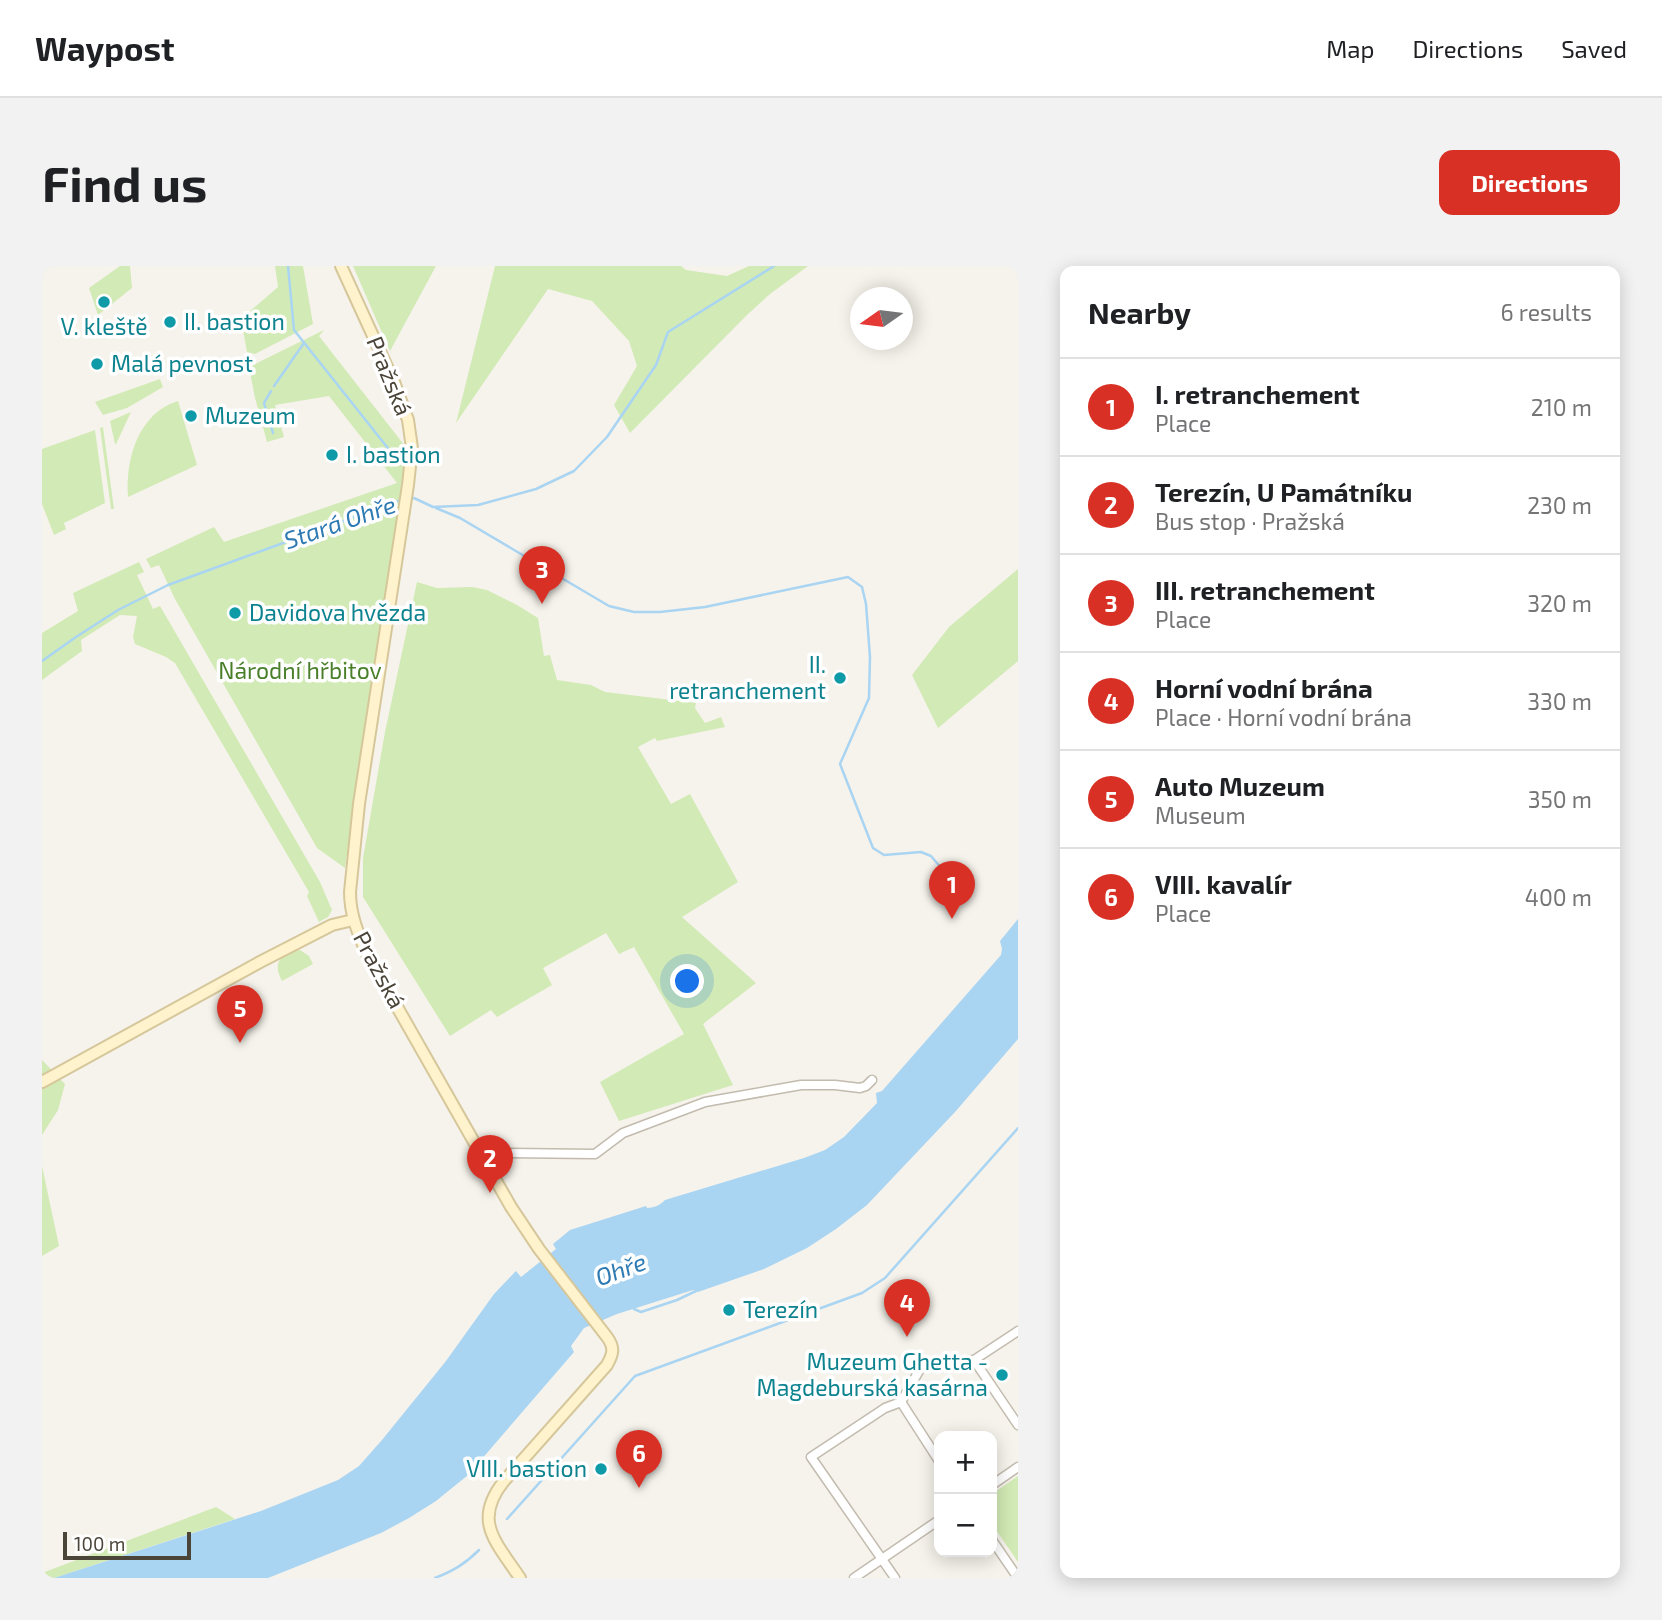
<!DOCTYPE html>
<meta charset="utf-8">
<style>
body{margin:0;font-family:"Exo 2",sans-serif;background:#f2f2f2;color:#202124}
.controls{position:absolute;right:21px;bottom:21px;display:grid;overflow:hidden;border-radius:14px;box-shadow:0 4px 18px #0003}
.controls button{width:63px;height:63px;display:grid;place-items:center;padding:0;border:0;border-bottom:2px solid #e0e0e0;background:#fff;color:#202124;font:35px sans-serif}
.compass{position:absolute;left:808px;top:21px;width:63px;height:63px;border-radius:50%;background:#fff;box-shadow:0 4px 18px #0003;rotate:256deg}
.scale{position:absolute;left:21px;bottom:18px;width:128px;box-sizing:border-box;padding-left:7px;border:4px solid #4b4439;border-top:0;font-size:19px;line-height:24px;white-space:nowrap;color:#4b4439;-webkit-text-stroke:5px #fff;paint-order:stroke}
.you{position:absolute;left:646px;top:716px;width:24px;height:24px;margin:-18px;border:5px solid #fff;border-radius:50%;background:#1a73e8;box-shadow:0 0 0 10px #1a73e833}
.badge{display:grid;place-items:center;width:46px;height:46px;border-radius:50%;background:#d93025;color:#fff;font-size:23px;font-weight:700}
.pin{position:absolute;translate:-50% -58px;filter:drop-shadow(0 2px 4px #0008)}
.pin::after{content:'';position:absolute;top:37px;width:24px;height:21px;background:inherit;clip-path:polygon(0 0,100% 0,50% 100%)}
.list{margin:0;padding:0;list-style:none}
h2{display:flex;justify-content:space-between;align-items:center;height:91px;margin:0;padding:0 28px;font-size:30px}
h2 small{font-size:23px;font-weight:400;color:#757577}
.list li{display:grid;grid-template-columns:46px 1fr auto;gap:21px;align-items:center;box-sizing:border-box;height:98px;padding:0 28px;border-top:2px solid #e0e0e0}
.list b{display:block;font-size:26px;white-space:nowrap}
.list p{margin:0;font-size:23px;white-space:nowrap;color:#757577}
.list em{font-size:23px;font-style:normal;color:#757577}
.map{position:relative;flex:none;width:976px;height:1312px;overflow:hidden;border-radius:14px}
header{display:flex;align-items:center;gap:42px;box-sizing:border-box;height:98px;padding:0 35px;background:#fff;border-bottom:2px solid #e0e0e0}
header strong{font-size:33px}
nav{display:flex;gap:38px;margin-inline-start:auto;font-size:24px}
.intro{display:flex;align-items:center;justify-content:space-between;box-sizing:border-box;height:168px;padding:0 42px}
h1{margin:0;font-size:49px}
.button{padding:18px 32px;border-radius:14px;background:#d93025;color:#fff;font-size:24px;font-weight:700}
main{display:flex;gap:42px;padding:0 42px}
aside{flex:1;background:#fff;border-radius:14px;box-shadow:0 4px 18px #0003}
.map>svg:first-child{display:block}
</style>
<header>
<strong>Waypost</strong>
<nav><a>Map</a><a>Directions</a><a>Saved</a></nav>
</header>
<div class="intro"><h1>Find us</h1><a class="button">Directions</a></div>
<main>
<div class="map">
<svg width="976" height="1312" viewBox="0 0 976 1312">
<rect width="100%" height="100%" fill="#f6f3ec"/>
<g fill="#d2eab5">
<polygon points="78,0 88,0 90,22 56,49 47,22"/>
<polygon points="233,0 261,0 271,58 213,88 205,86 199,53 236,21"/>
<polygon points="311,0 394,0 348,85"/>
<polygon points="453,0 639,0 644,4 685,10 707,0 766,0 728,28 705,49 588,167 572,139 595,100 587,75 550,35 506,23 414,157"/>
<polygon points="282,64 277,70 363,180 360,221 303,602 275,582 133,333 117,299 109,302 104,293 172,261 182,276 355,217 287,130 233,139 242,171 225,176 213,132 207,101"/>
<polygon points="118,113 121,121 85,142 61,149 53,136"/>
<path d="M 136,135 L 155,199 L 86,231 C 83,194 96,147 136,135 Z"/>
<polygon points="89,146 74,178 73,178 68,155"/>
<polygon points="61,161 72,243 69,243 58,162"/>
<polygon points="53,164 63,237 22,257 24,263 12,269 0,238 0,183"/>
<polygon points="97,296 102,306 95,309 111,343 118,340 278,616 290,644 286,651 277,656 265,630 267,626 133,397 124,391 93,378 91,371 95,350 78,349 39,374 40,385 0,414 0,367 36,345 31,327"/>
<polygon points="976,303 976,395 896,462 870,409 907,361"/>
<polygon points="375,316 395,322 430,321 445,324 475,339 496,352 502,390 508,389 515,414 549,419 563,426 654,437 653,442 663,457 679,451 683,461 615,475 613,472 596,481 629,538 648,528 696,616 640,651 714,717 661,758 691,819 577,855 558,816 642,768 592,681 577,688 564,667 501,702 510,719 455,751 449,744 408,770 321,631 321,592 343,466"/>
<path d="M 258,684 L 267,690 L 271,698 L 240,715 C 230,697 238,687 258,684 Z"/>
<polygon points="0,794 23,818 16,844 0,869"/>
<polygon points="0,900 17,980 0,990"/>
<polygon points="976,1210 976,1296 950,1258 950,1228"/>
<polygon points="174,1241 193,1253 12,1312 0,1312 0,1307"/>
</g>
<path fill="#a9d4f2" d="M 976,653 L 976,773 L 913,846 L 825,939 L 794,963 L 765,982 L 722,1003 L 656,1026 L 651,1024 L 575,1048 L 542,1062 L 529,1080 L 532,1086 L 426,1209 L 394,1235 L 367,1252 L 339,1267 L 226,1312 L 12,1312 L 219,1245 L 296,1214 L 317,1200 L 340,1174 L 404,1095 L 452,1028 L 474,1005 L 479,1011 L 514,983 L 511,978 L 528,964 L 604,940 L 605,942 C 611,942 619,939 623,934 L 762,892 L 783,884 L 802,871 L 835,837 L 834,827 L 840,825 L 959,689 L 960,683 L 958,675 Z"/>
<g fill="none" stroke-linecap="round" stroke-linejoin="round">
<g stroke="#a9d4f2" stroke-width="2.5">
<polyline points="246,0 252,64 349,186"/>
<polyline points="232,120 262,77"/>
<polyline points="229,125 222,137 231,167"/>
<polyline points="369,233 372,232 391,241 436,239 494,223 532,205 565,171 614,99 626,66 732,0"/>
<polyline points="394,242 418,252 567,340 592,346 618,346 663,341 806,311 820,321 824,338 828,391 827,432 798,498 831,582 842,589 879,586 889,590 905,609"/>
<polyline points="0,395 34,371 76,344 126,319 359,234"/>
<polyline points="592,1043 599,1046 635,1034 654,1025"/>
<polyline points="465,1253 593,1110 820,1027 843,1012 976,862"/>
<path d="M 393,1312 C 411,1305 423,1298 437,1284"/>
</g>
<defs>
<g id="street">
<polyline points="440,891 454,887 553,888 581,867 663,836 759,819 793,819 818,822 824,820 830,814"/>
<polyline points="932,1094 976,1159"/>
<polyline points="859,1136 897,1195"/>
<polyline points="950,1219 976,1201"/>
<polyline points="950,1274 976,1312"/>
<polyline points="812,1312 897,1254"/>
<polyline points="853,1312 769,1191 843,1142 859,1136 881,1098 932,1094 976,1065"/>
</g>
<g id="secondary">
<path d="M 299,0 L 352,116 L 366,154 L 370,182 L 366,219 L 317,538 L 308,626 C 308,649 316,667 325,688 L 469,941 L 497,983 L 565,1071 C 573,1082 571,1088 565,1099 L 462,1215 C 430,1255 454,1276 478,1312"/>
<polyline points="0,816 218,696 290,659 311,654"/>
</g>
</defs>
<use href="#street" stroke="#c2bbae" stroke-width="11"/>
<use href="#secondary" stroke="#d6c79b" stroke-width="14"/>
<use href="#street" stroke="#fff" stroke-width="8"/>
<use href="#secondary" stroke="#fff3cd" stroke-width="10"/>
</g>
<g fill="#0f9aa8" stroke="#fff" stroke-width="2.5">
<circle cx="62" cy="36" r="7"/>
<circle cx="128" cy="56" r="7"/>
<circle cx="55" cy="98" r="7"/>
<circle cx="149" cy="150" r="7"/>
<circle cx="290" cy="189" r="7"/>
<circle cx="193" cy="347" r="7"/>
<circle cx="798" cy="412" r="7"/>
<circle cx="687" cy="1044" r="7"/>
<circle cx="960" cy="1109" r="7"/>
<circle cx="559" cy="1203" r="7"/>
</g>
<g text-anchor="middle" stroke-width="7" stroke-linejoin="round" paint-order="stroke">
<g font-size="23" fill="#0d838f" stroke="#fff" text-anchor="start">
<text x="142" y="64">II. bastion</text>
<text x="62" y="69" text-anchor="middle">V. kleště</text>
<text x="69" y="106">Malá pevnost</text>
<text x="163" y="158">Muzeum</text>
<text x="304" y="197">I. bastion</text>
<text x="207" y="355">Davidova hvězda</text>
<text x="784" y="407" text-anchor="end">II.<tspan x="784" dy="26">retranchement</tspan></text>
<text x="701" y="1052">Terezín</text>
<text x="946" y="1104" text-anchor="end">Muzeum Ghetta -<tspan x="946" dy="26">Magdeburská kasárna</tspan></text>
<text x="545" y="1211" text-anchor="end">VIII. bastion</text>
</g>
<g font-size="23" fill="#4b4439" stroke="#fff">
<text transform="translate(347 110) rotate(68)" y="8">Pražská</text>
<text transform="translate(337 704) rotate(62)" y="8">Pražská</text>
</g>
<g font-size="23" fill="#4a7f2a" stroke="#fff">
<text x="258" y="413">Národní hřbitov</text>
</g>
<g font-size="24" font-style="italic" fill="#2e7ab2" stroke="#fff">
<text transform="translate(298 257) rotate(-19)" y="8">Stará Ohře</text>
<text transform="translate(579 1004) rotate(-20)" y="8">Ohře</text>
</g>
</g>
</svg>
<div class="controls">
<button>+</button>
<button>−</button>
</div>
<svg class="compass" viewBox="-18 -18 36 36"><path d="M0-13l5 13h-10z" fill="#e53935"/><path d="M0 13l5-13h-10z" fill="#757577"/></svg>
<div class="scale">100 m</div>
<div class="you"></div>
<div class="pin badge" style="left:910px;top:653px">1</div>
<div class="pin badge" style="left:448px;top:927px">2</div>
<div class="pin badge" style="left:500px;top:338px">3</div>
<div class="pin badge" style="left:865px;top:1071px">4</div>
<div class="pin badge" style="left:198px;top:777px">5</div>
<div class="pin badge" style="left:597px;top:1222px">6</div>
</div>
<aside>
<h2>Nearby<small>6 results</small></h2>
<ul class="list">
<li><span class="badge">1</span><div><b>I. retranchement</b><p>Place</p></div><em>210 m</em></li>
<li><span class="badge">2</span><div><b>Terezín, U Památníku</b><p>Bus stop · Pražská</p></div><em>230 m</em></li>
<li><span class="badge">3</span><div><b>III. retranchement</b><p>Place</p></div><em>320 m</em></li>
<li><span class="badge">4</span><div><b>Horní vodní brána</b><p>Place · Horní vodní brána</p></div><em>330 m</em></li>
<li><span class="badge">5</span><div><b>Auto Muzeum</b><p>Museum</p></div><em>350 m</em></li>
<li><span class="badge">6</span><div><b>VIII. kavalír</b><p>Place</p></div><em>400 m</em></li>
</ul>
</aside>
</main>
